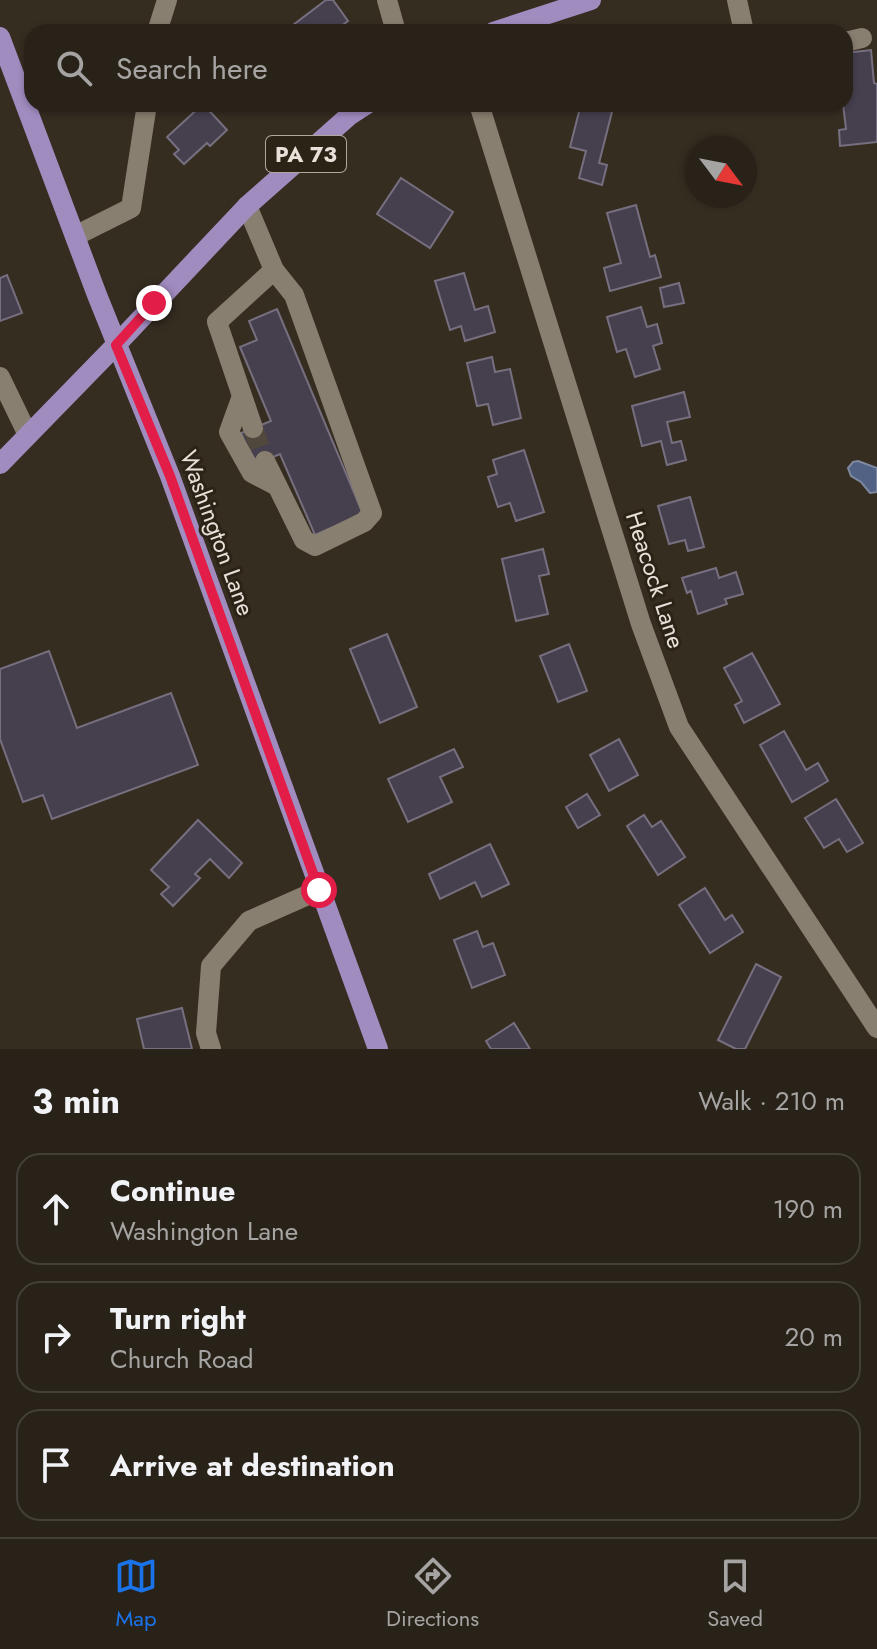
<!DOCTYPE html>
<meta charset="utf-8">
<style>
body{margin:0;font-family:Jost,sans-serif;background:#342f26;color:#f1f3f6}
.compass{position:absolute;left:685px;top:136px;width:72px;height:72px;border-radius:50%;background:#282219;box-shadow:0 2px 6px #0004;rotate:122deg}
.stop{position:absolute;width:24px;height:24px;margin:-18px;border:6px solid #e11d48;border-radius:50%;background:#fff}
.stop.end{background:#e11d48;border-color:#fff;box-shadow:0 2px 8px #0008}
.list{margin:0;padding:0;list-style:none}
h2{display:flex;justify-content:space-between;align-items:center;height:104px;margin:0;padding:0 32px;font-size:34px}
h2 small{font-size:26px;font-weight:400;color:#a5a4a2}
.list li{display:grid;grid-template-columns:52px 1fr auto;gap:24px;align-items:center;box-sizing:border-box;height:112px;margin:0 16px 16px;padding:0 16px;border:2px solid #443f38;border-radius:24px}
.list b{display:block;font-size:30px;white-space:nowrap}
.list p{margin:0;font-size:26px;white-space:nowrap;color:#a5a4a2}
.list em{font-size:26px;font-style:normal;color:#a5a4a2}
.icon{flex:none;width:44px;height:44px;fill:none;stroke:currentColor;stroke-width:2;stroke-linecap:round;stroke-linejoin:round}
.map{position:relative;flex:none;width:877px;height:1049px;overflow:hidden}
.search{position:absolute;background:#282219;box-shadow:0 2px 6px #0004;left:24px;right:24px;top:24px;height:88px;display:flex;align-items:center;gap:20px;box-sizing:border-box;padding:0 28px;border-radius:24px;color:#a5a4a2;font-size:30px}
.sheet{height:488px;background:#282219}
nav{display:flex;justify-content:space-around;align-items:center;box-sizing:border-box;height:112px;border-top:2px solid #443f38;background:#282219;font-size:22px;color:#a5a4a2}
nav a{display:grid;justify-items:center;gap:4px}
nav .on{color:#1a73e8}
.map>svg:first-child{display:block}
</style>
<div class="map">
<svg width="877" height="1049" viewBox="0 0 877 1049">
<rect width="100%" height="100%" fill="#362d21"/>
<polygon fill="#516284" stroke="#7e889e" stroke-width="2" points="858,461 877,468 877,492 870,493 861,482 851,476 848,468 853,462"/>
<g fill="#46404e" stroke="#766f7f" stroke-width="2">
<polygon points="326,0 333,0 348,21 333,32 298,32 293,25"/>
<polygon points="871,50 874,83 877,84 877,142 840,146 839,130 846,129 843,104 845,85 848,84 845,53"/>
<polygon points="203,104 227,130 210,146 207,143 184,164 174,154 179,150 167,137"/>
<polygon points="581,104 614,104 599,163 607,165 602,185 579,178 586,151 570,147"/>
<polygon points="401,178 453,212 430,248 377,214"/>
<polygon points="636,205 650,257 655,255 661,277 610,291 604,268 621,263 607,213"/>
<polygon points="464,273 475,310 488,306 495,332 465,341 461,326 450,330 435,281"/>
<polygon points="7,275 22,313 0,321 0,278"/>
<polygon points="679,283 684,303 664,307 660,288"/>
<polygon points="641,307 647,327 657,324 662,343 653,346 660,369 635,377 626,349 617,352 607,317"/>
<polygon points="277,309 363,514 315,535 280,454 254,465 241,433 271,421 240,347 257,340 249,321"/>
<polygon points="492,357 495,372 510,369 521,418 493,425 488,404 477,406 467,363"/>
<polygon points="684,392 690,417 667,422 672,443 681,441 686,460 667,465 661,441 642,446 632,406"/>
<polygon points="524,450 544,512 516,521 510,503 498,507 488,477 497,474 493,460"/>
<polygon points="690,497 704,547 688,551 685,540 669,544 658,506"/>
<polygon points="543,549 549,574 539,576 548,614 516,621 502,559"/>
<polygon points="716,568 719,578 736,572 743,594 725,599 727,604 698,614 691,591 687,593 682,578"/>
<polygon points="387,634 417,707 380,723 350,649"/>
<polygon points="569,644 587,691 558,702 540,656"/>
<polygon points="49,651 77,728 171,693 198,765 52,819 43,795 23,802 0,739 0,669"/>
<polygon points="752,653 780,704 744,723 735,705 742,701 724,668"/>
<polygon points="784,731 806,770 818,763 828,781 792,802 760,745"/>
<polygon points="619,739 638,775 609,791 590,755"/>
<polygon points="454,749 463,767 440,777 452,802 408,822 388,779"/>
<polygon points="587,794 600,815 578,828 566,807"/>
<polygon points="836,799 863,843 847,852 839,839 824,848 805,818"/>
<polygon points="644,815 652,827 661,821 685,857 658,875 627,826"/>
<polygon points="198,820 242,863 229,878 210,859 195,874 200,878 173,906 161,894 169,887 151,870"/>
<polygon points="490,844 509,884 482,897 475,882 440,899 429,874"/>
<polygon points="705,888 725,920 732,915 743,932 710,953 679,905"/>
<polygon points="477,931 483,947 493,943 505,975 472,988 454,940"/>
<polygon points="756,964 781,977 745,1049 736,1049 718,1040"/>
<polygon points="182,1008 192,1049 144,1049 137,1019"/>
<polygon points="514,1023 530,1049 491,1049 486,1041"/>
</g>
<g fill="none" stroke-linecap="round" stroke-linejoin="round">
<polyline stroke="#51483d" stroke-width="20" stroke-dasharray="20 10" stroke-linecap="butt" points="253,428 265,461"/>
<g stroke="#897f70" stroke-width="20">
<polyline points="387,0 396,32"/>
<polyline points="737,0 744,32"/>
<polyline points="157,32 167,0"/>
<polyline points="845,42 862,38"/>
<polyline points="479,104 641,624 679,727 877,1028"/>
<polyline points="247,206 274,270 294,295 372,513 364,522 315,546 304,540 265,461"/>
<polyline points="75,236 131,208 147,104"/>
<polyline points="0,377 28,435"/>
<polyline points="241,399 229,432 252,473 277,486"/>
<polyline points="253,428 217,322 274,270"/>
<polyline points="211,1049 206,1033 211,966 249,921 319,890"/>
</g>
<g stroke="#a18cc0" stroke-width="20">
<polyline points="493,32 591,0"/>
<polyline points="0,37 97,295 170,476 378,1049"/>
<polyline points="0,464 116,345 247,206 350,115 367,104"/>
</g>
</g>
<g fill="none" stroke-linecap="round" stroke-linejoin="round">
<polyline stroke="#e11d48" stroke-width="10" points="154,303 116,345 170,476 319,890"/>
</g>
<g text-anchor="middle" stroke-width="6" stroke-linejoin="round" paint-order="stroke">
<rect fill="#2c2317" stroke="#afa89f" stroke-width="2" x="266" y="136" width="80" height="36" rx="6"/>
<g font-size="22" font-weight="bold" fill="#e7e1d9">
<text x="306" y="162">PA 73</text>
</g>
<g font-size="24" fill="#e7e1d9" stroke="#2c2317">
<text transform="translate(217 533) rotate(70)" y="8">Washington Lane</text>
<text transform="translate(655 580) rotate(72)" y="8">Heacock Lane</text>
</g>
</g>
</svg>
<svg class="compass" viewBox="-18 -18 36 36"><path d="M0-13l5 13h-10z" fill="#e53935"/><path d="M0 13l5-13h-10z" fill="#a5a4a2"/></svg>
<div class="stop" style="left:319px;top:890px"></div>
<div class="stop end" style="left:154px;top:303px"></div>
<div class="search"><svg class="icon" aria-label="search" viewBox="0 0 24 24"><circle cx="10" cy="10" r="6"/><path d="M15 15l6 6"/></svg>Search here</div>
</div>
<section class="sheet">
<h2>3 min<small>Walk · 210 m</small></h2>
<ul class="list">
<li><svg class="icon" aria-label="ahead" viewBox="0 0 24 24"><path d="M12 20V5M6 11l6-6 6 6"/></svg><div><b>Continue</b><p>Washington Lane</p></div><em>190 m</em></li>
<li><svg class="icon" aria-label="right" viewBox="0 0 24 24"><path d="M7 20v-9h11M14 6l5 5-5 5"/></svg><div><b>Turn right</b><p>Church Road</p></div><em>20 m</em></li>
<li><svg class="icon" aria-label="arrive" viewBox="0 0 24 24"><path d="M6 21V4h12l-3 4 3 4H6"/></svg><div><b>Arrive at destination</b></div></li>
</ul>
</section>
<nav>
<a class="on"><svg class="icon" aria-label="map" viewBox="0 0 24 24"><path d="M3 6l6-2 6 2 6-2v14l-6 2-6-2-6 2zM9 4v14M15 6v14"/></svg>Map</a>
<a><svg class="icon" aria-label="directions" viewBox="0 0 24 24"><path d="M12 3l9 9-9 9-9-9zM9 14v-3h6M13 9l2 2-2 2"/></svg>Directions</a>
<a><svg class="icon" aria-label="saved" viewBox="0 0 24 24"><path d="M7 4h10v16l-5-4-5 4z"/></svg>Saved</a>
</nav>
